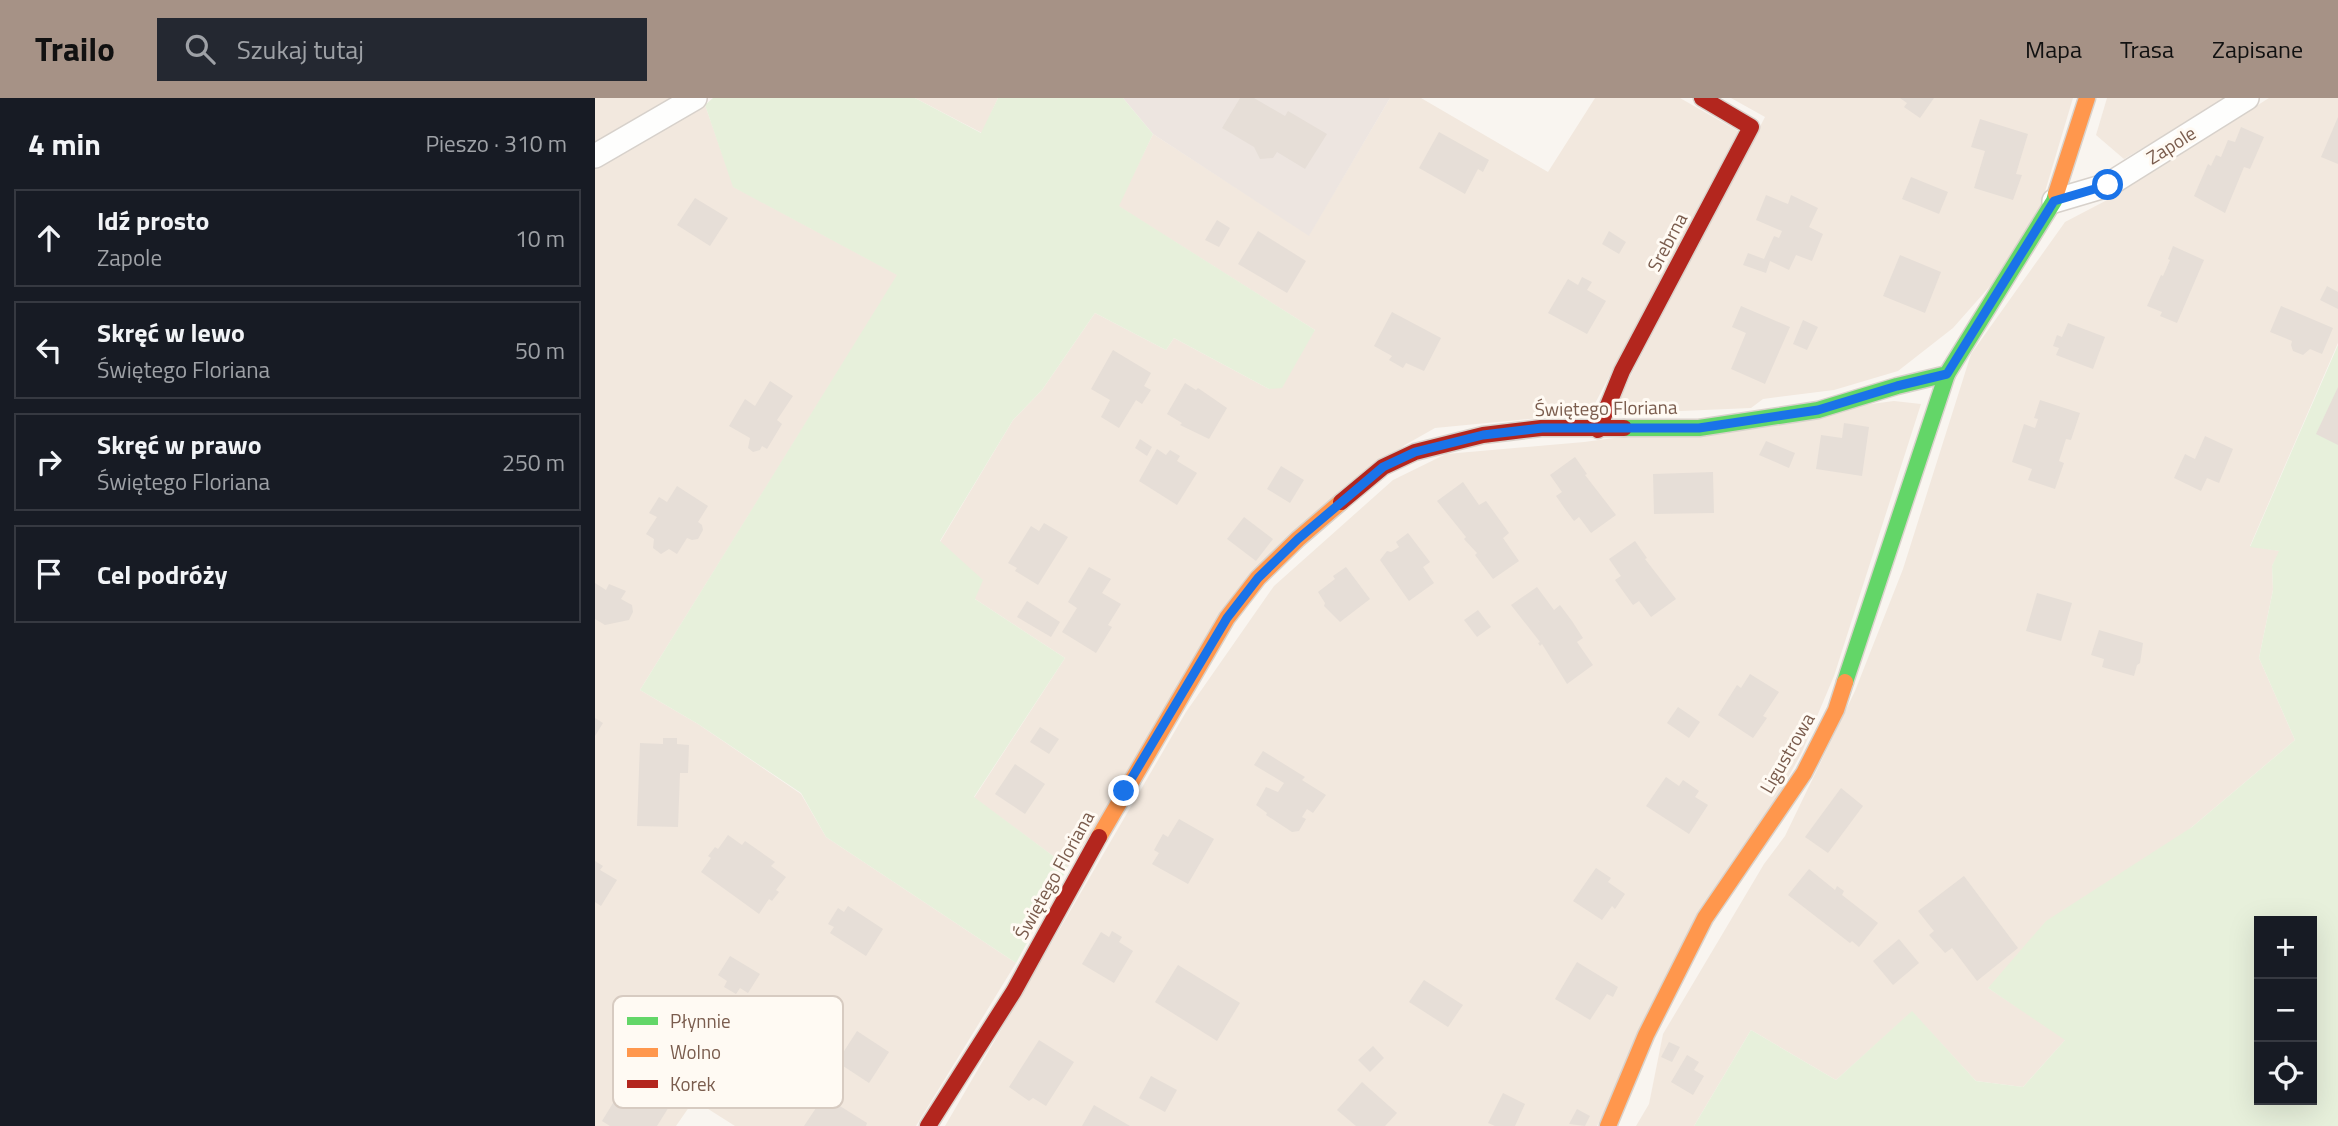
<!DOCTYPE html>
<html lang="pl">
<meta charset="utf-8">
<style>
body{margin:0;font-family:"Titillium Web",sans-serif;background:#242831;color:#f1f3f6}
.controls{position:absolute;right:21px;bottom:21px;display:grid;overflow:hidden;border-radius:0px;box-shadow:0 7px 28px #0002}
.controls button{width:63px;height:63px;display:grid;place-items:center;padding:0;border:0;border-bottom:2px solid #363941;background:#171b24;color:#f1f3f6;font:35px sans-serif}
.stop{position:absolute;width:21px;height:21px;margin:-16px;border:5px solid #1a73e8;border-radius:50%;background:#fff}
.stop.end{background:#1a73e8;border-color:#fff;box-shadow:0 2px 7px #0008}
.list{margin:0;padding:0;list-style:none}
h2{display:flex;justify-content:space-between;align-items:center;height:91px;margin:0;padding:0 28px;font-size:30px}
h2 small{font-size:23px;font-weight:400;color:#9ea1a6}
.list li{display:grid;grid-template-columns:46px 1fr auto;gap:21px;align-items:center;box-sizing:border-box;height:98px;margin:0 14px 14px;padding:0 14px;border:2px solid #363941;border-radius:0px}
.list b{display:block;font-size:26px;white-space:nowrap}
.list p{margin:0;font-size:23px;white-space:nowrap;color:#9ea1a6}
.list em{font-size:23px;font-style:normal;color:#9ea1a6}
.icon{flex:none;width:38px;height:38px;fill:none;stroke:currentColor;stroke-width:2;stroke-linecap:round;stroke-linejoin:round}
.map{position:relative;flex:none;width:1743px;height:1028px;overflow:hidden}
header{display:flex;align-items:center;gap:42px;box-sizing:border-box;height:98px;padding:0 35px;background:#a69286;color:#111}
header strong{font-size:33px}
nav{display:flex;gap:38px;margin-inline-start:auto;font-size:24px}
.search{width:490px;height:63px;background:#242831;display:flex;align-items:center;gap:18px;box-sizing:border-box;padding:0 24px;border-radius:0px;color:#9ea1a6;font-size:26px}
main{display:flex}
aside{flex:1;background:#171b24}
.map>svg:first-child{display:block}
</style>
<header>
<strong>Trailo</strong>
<div class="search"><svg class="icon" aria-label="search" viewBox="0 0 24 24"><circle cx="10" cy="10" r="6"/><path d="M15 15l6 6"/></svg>Szukaj tutaj</div>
<nav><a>Mapa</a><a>Trasa</a><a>Zapisane</a></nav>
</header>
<main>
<aside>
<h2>4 min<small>Pieszo · 310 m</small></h2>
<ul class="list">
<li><svg class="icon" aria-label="ahead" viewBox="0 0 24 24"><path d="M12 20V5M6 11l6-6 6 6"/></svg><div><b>Idź prosto</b><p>Zapole</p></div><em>10 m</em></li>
<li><svg class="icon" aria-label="left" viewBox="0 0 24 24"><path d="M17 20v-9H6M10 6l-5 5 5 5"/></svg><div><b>Skręć w lewo</b><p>Świętego Floriana</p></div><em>50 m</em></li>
<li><svg class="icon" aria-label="right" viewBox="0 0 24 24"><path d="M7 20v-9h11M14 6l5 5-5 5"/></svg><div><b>Skręć w prawo</b><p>Świętego Floriana</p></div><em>250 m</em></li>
<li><svg class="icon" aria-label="arrive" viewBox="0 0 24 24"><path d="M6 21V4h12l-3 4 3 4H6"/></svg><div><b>Cel podróży</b></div></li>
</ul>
</aside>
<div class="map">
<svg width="1743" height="1028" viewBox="0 0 1743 1028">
<rect width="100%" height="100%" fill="#f9f5f0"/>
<g fill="#f2e8de">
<polygon points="0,0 83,0 0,46"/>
<polygon points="320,0 403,0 387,35"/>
<polygon points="795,0 826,0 953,74 1000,0 1085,0 1143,33 995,315 840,330 810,347 703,429 473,769 379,700 470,560 380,501 345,444 418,322 447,292 500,215 571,252 579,240 674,291 720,232 523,108 558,36 714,137"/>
<polygon points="1136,0 1478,0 1446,107 1396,187 1358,230 1303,273 1239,292 1168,301 1156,310 1016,316 1170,19"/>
<polygon points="1512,0 1634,0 1529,61 1501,37"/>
<polygon points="1674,0 1743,0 1743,245 1655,448 1685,453 1677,468 1678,492 1664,560 1700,642 1597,729 1393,890 1471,941 1428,989 1381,983 1317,914 1241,982 1156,932 1099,1028 1041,1028 1054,1006 1068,936 1169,766 1190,738 1260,593 1308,471 1376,256 1470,124 1514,101"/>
<polygon points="110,7 139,89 303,177 45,592 103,626 206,696 231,739 421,865 321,1028 140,1028 99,1002 81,1028 0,1028 0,66"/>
<polygon points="1299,303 1326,306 1239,578 1207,654 1002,1028 350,1028 591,614 679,488 798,382 851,356 989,344"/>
</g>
<polygon fill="#ede5e0" points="528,0 795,0 714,138 558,36"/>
<g fill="#e7f0db" fill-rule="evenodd">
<polygon points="118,0 320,0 386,35 403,0 528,0 558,36 524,108 720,232 687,290 674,291 579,240 571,252 500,215 447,292 418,322 345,443 388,482 380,501 470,560 379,699 473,769 421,865 231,739 206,695 103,626 45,592 302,177 138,89 110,7"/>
<path d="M 1743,247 L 1743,1028 L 1099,1028 L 1156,932 L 1241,982 L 1317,913 L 1381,983 L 1428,989 L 1470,942 L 1393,890 L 1451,823 L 1597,729 L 1700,642 L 1664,560 L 1678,492 L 1677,468 L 1684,453 L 1655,449 ZM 1664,823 L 1717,823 L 1717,1002 L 1664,1002 Z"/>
</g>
<g fill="#e6ded7">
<polygon points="645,0 659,0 690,18 693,13 732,36 710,71 682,54 678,60 665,61 659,49 627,30"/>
<polygon points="1305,0 1339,0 1325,20 1309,9 1312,5"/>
<polygon points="1743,19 1743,66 1726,59"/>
<polygon points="1385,21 1433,36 1421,76 1427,77 1418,102 1379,90 1390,53 1376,49"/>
<polygon points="1646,29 1669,39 1655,71 1649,69 1630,115 1599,98 1613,66 1616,68 1621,57 1626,59 1633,42 1640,44"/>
<polygon points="844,34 894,62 888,74 883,71 870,96 824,70"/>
<polygon points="1316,79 1353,94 1344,116 1307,101"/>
<polygon points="1171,97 1193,106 1196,97 1223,110 1214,129 1228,136 1217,163 1201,157 1194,172 1175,163 1171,175 1148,167 1153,155 1169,161 1179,138 1184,140 1187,133 1161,122"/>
<polygon points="100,100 133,120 115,148 82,127"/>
<polygon points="622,122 635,130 624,149 610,142"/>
<polygon points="663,133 711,163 692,195 643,166"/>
<polygon points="1014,133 1031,144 1024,156 1007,146"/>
<polygon points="1578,148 1609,162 1582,225 1565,218 1567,214 1552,208 1566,177 1568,178 1575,162 1573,161"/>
<polygon points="1305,157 1346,174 1330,215 1288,198"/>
<polygon points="987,179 997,184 992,192 1011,203 992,236 953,215 973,181 983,187"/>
<polygon points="1732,188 1743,194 1743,211 1725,202"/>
<polygon points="1146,208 1195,229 1170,286 1136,271 1151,235 1137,229"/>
<polygon points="1686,208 1738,230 1727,256 1715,251 1708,257 1698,253 1696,247 1697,243 1675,234"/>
<polygon points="797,214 846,240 829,273 811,265 808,270 794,262 797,258 779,248"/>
<polygon points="1208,222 1223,229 1212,252 1198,246"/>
<polygon points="1473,225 1510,239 1498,271 1461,257 1464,250 1458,248 1462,237 1467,239"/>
<polygon points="518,252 556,275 549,288 556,292 547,306 541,302 524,330 506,319 515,302 496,291"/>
<polygon points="175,283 198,298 182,322 187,326 172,351 167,348 165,352 158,354 153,350 155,340 134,328 150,301 160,308"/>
<polygon points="590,285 601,292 603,290 632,310 614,341 585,327 587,325 572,316"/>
<polygon points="1743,289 1743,347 1721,336"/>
<polygon points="1445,302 1485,315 1476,342 1471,341 1464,363 1469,365 1460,391 1433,382 1437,371 1417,364 1429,326 1440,330 1443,321 1439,320"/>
<polygon points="1249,325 1274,329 1267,378 1221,371 1226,337 1247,340"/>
<polygon points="1610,338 1638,351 1624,385 1612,380 1606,393 1579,380 1590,356 1600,361"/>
<polygon points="545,341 557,349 552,358 540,350"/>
<polygon points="1171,343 1200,355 1194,370 1164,357"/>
<polygon points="562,351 571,357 575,352 585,358 582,363 602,375 582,407 544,383"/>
<polygon points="980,359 992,376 990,377 1021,417 996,435 984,419 979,423 970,411 961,398 967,394 955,377"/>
<polygon points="686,368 709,382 695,405 672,391"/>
<polygon points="1118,374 1119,415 1059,416 1058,376"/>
<polygon points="868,384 884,407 891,403 914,435 908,440 924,463 898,481 880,457 882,455 869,441 871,439 842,403"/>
<polygon points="82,388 113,408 103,424 107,427 108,432 103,441 97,442 92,440 82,456 74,451 66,456 58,450 59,441 51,436 62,419 54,415 64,399 72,404"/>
<polygon points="649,419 678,441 661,463 632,441"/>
<polygon points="449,425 473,439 443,487 420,473 422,470 413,465 436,428 444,433"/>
<polygon points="813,435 835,464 828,469 839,485 814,503 785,462 792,453 796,454 804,449 801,444"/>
<polygon points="1040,443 1052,460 1050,461 1081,501 1056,519 1044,503 1038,507 1020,482 1026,478 1014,461"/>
<polygon points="494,469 516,481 507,495 526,506 513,527 517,529 501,555 467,534 482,510 473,504"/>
<polygon points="751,469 775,501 745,524 729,508 730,505 723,494 740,481 738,478"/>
<polygon points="0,485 11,492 14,486 31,493 26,501 37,507 38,514 34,522 10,527 0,521"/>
<polygon points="942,489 959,512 965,507 977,523 988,540 982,544 998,567 972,586 947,546 945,548 943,545 945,544 916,507"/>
<polygon points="1442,495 1477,505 1466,543 1431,533"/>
<polygon points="432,503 465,524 456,539 422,519"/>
<polygon points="883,512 896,529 882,539 869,522"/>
<polygon points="1504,532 1548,545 1545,565 1542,567 1539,578 1507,569 1509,561 1496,557"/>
<polygon points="1155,576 1184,594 1168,618 1172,620 1158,640 1123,617 1142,587 1146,590"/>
<polygon points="1083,609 1105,624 1094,640 1072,625"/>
<polygon points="0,620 8,625 0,638"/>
<polygon points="445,629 464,641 454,656 435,644"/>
<polygon points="68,640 82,640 82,646 94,647 93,675 85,675 83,729 42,728 45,645 68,646"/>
<polygon points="668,653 710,679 707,682 731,697 718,715 712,711 707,719 711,721 704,733 697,734 671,717 672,715 661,707 671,689 683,694 689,685 659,667"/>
<polygon points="420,666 450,686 430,716 400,696"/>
<polygon points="1071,679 1084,688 1088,682 1104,693 1100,699 1113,707 1094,736 1051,708"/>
<polygon points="1246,690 1268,708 1233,755 1210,739"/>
<polygon points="584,721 619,741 593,786 557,766 564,755 559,752 568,736 573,739"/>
<polygon points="133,737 147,747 150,743 180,764 176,768 191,779 181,792 184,794 177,803 174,801 164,816 106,774 116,760 113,758 120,749 123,751"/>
<polygon points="0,763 8,768 5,772 22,782 6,808 0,804"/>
<polygon points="1001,770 1016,780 1013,784 1030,796 1020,811 1017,808 1007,822 978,803"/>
<polygon points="1214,771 1240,792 1242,788 1249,793 1247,797 1283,825 1264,849 1257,843 1255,845 1193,797"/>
<polygon points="1369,778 1423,850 1382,883 1357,850 1350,855 1334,837 1339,833 1323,813"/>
<polygon points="253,808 288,831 271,858 235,835 239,829 233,826 243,810 249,814"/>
<polygon points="517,833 527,839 524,844 538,853 519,885 487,866 506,834 514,839"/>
<polygon points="1304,841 1324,865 1298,887 1278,863"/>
<polygon points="135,858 165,876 153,895 145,890 141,896 129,889 132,883 123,877"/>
<polygon points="982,864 1023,889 1018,899 1012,896 995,922 960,901"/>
<polygon points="583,867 645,905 622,943 560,904"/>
<polygon points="829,882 868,907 853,929 814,904"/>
<polygon points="262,933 294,954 274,985 242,964"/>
<polygon points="444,942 479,964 451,1008 438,1000 434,1003 414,989"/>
<polygon points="1074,944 1085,949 1077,964 1066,959"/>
<polygon points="778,948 789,960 775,974 763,962"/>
<polygon points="1092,957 1104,964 1099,972 1109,978 1098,997 1076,984"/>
<polygon points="556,978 582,992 570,1014 544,1000"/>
<polygon points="767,984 802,1015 790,1028 761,1028 742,1012"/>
<polygon points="46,985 77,1004 62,1028 15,1028 7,1023 26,992 37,999"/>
<polygon points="908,995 930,1006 920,1028 900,1028 893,1025"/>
<polygon points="229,998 272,1025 271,1028 209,1028"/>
<polygon points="499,1007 535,1028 487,1028"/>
<polygon points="982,1011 995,1018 990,1028 974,1026"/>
</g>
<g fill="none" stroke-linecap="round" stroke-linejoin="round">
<defs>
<g id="street">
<polyline points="0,58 100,0"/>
<polyline points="1459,103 1513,87 1652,0"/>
</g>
<g id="fast">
<polyline points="1029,330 1104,330 1223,312 1302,288 1352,276 1459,103 1461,96"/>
<polyline points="1250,584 1352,276"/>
</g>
<g id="slow">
<polyline points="1461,96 1492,0"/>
<polyline points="504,739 632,520 663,480 703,441 746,404"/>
<polyline points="1013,1028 1051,937 1110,820 1209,675 1241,612 1250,584"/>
</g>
<g id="jam">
<polyline points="1003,332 1027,273 1156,29 1107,0"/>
<polyline points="746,404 788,369 820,354 888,337 946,330 1029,330"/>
<polyline points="333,1028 419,893 504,739"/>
</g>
</defs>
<use href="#street" stroke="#d7d1cb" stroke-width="26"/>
<use href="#fast" stroke="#d9d2cb" stroke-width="19"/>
<use href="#slow" stroke="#d9d2cb" stroke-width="19"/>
<use href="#jam" stroke="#d9d2cb" stroke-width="19"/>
<use href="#street" stroke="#fefefd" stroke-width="23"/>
<use href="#fast" stroke="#63d668" stroke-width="16"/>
<use href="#slow" stroke="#ff974d" stroke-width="16"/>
<use href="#jam" stroke="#b3261e" stroke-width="16"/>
</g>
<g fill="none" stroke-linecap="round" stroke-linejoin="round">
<polyline stroke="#1a73e8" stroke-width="9" points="529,693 632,520 663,480 703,441 788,369 820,354 888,337 947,330 1104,330 1223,312 1302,288 1352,276 1459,103 1513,87"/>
</g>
<g text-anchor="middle" stroke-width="6" stroke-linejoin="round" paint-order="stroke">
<g font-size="19" fill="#7a5c4d" stroke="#fffaf3">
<text transform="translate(1576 47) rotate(-32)" y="7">Zapole</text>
<text transform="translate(1072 144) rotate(-62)" y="7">Srebrna</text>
<text transform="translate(1011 310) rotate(-1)" y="7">Świętego Floriana</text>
<text transform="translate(1192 655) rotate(-60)" y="7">Ligustrowa</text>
<text transform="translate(459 777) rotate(-61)" y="7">Świętego Floriana</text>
</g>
</g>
<rect x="18" y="898" width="230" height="112" rx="10" fill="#fffaf3" stroke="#d7cbc1" stroke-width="2"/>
<rect x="32" y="919" width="31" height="8" fill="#63d668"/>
<rect x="32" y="950" width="31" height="9" fill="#ff974d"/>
<rect x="32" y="982" width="31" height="8" fill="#b3261e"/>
<g font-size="19" fill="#7a5c4d">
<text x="75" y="930">Płynnie</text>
<text x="75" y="961">Wolno</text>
<text x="75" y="993">Korek</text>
</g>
</svg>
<div class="controls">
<button>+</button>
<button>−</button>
<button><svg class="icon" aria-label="locate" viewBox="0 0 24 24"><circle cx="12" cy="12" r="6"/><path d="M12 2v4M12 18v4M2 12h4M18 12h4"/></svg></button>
</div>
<div class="stop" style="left:1513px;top:87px"></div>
<div class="stop end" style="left:529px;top:693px"></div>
</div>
</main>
